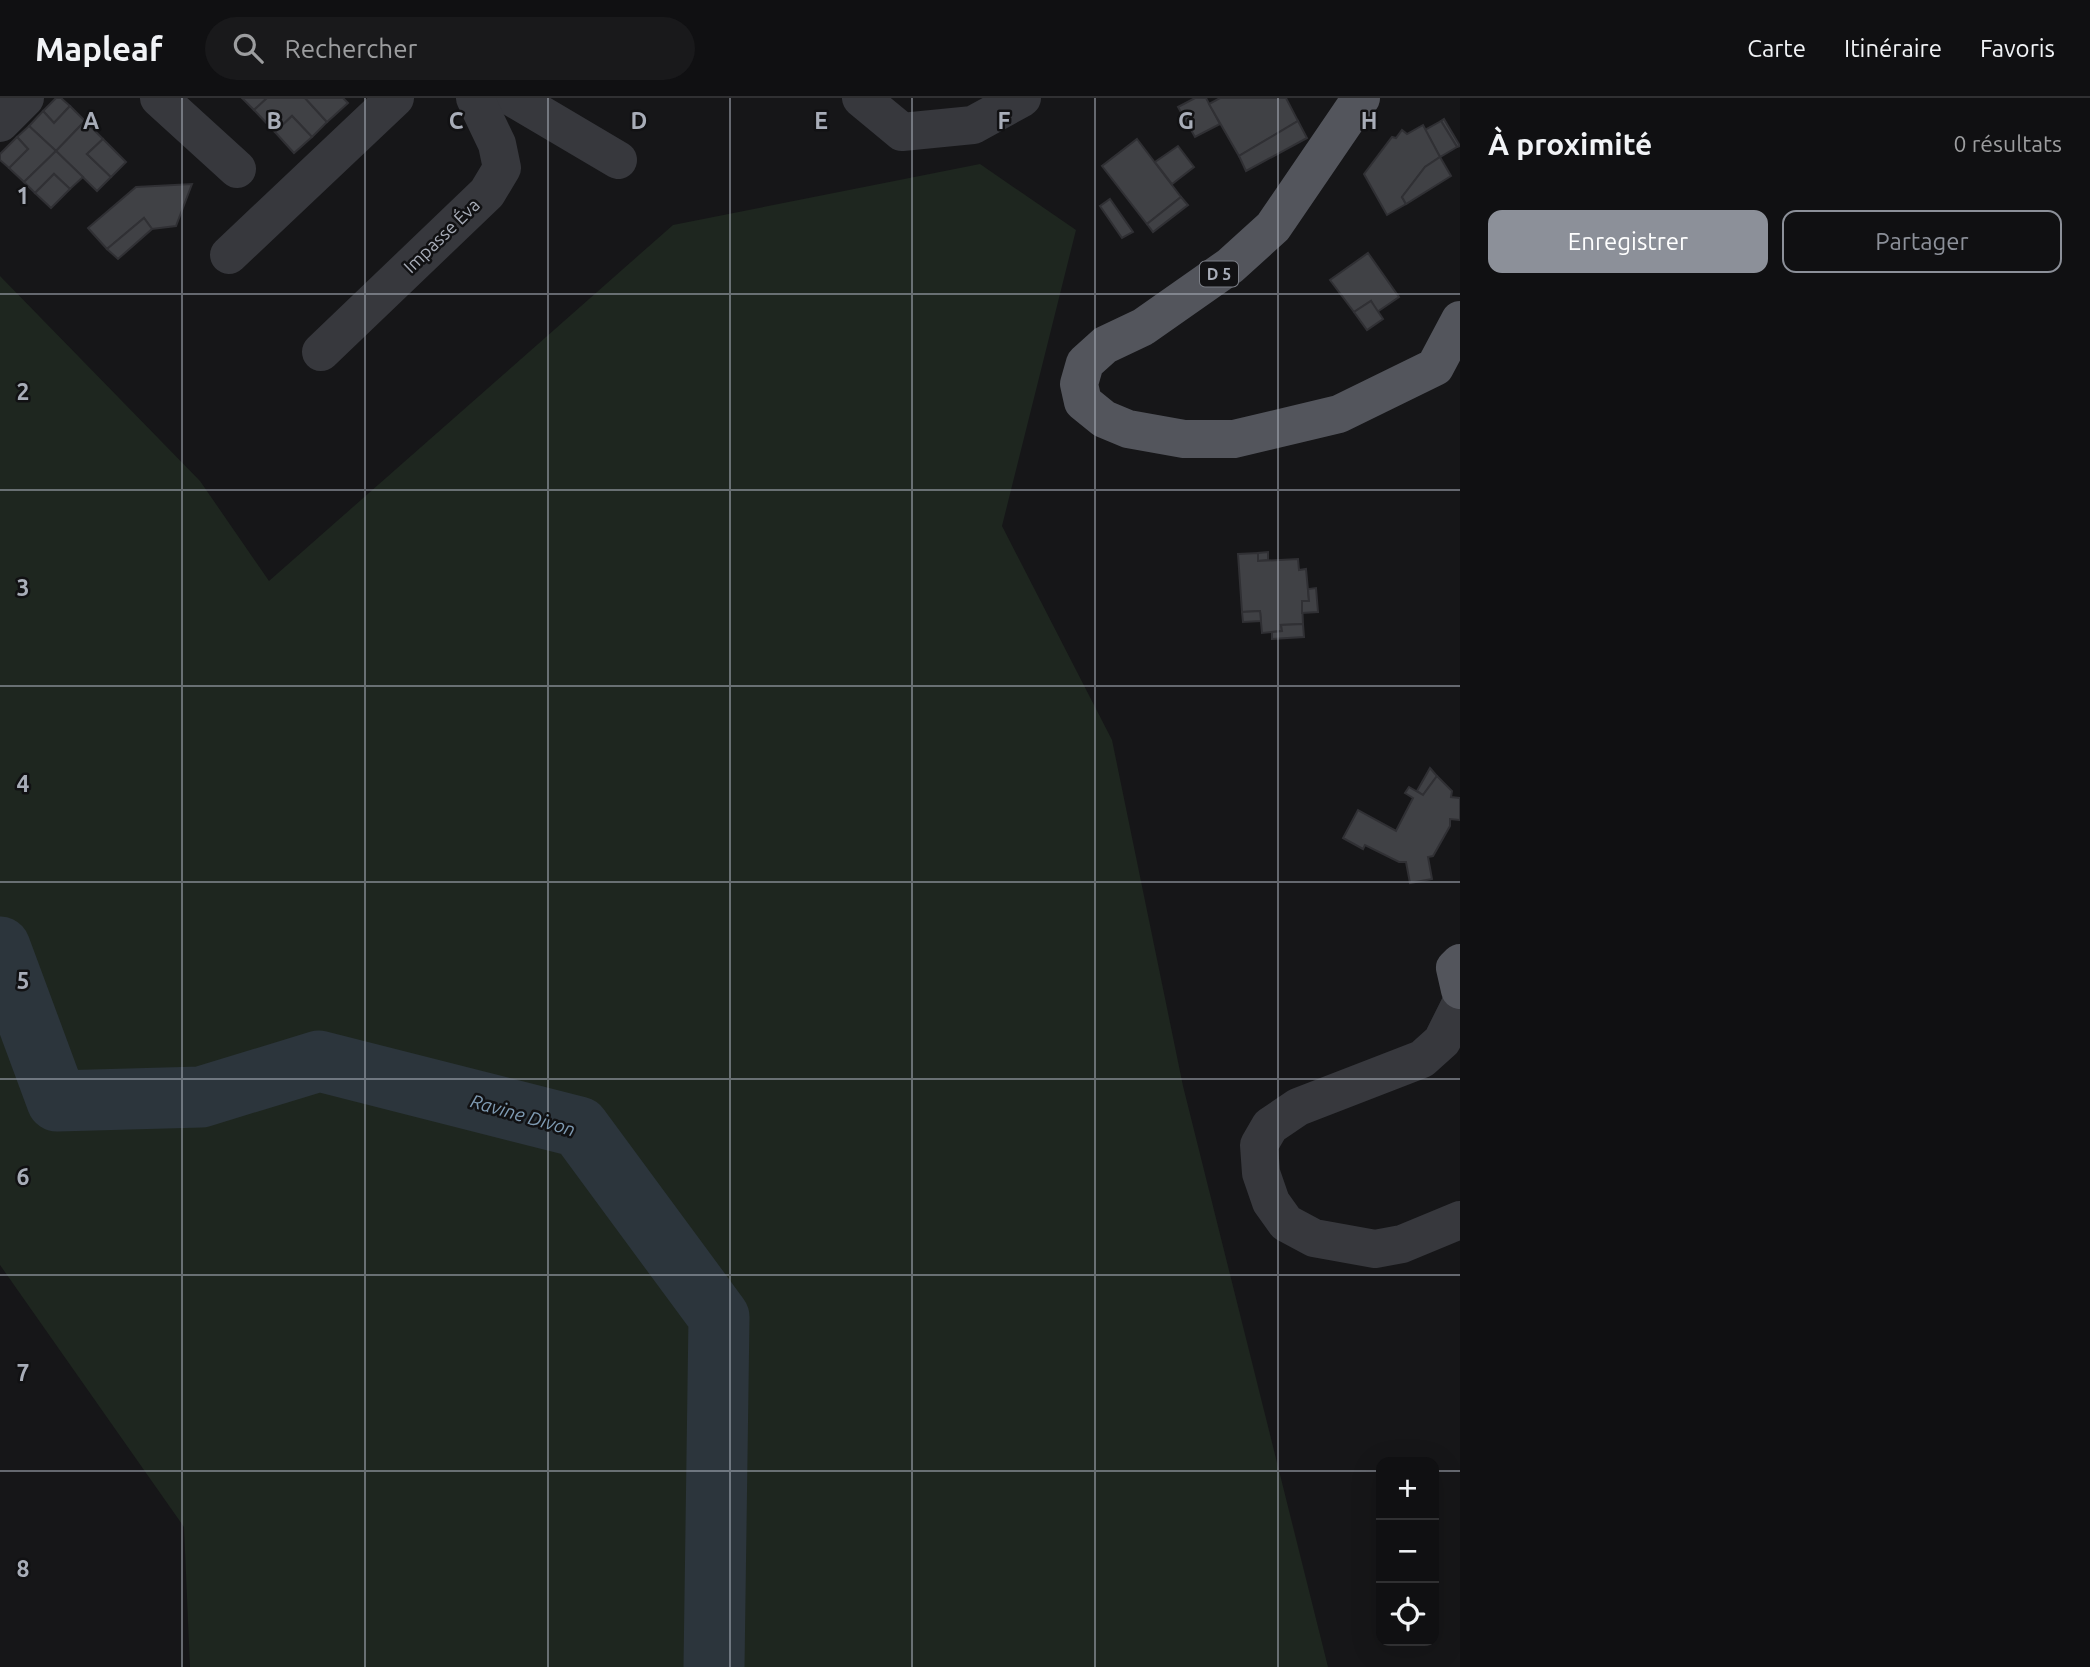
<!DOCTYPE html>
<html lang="fr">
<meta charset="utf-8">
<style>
body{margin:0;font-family:Ubuntu,sans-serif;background:#19191b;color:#f1f3f6}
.controls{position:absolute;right:21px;bottom:21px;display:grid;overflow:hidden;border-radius:14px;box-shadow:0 7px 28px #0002}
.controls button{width:63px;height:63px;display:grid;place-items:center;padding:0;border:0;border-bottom:2px solid #303032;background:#101012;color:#f1f3f6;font:35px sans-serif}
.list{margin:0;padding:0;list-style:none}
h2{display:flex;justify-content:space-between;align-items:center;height:91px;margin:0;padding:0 28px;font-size:30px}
h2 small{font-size:23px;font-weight:400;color:#9c9d9f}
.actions{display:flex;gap:14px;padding:21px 28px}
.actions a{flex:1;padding:16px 0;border:2px solid #8c9099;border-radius:14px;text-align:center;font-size:24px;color:#8c9099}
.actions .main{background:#8c9099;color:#fff}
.icon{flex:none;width:38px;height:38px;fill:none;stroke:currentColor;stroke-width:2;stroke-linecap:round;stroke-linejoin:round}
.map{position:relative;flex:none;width:1460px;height:1569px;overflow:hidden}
header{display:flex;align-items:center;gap:42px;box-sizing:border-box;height:98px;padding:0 35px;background:#101012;border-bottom:2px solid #303032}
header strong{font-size:33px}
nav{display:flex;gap:38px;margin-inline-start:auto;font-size:24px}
.search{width:490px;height:63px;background:#19191b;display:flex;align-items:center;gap:18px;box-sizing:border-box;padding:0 24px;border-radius:38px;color:#9c9d9f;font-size:26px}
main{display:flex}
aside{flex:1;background:#101012}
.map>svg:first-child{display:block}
</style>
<header>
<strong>Mapleaf</strong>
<div class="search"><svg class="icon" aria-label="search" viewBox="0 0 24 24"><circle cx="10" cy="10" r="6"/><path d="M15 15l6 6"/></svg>Rechercher</div>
<nav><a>Carte</a><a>Itinéraire</a><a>Favoris</a></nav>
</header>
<main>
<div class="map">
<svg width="1460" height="1569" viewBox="0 0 1460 1569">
<rect width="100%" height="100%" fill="#161618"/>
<polygon fill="#1e261f" points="980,66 1076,132 1002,428 1112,642 1183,988 1328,1569 190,1569 184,1429 0,1167 0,178 200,383 269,483 673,127"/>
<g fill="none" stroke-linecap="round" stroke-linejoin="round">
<polyline stroke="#2c353c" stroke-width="61" points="0,849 57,1003 201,999 319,963 579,1029 719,1219 714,1569"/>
</g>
<g fill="#404145" stroke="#303034" stroke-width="2">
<polygon points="56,0 61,0 70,8 54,25 43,13"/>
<polygon points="242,0 267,0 254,12"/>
<polygon points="267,0 305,0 327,24 312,39 292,18 275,34 254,12"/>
<polygon points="305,0 343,0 348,5 327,24"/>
<polygon points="1195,0 1206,0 1220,26 1195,39 1178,9"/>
<polygon points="1220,0 1286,0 1298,23 1239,58 1209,6"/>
<polygon points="70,8 85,23 56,53 29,28 43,13 54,25"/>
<polygon points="292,18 312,39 294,55 275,34"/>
<polygon points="1444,21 1460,48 1457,49 1441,23"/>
<polygon points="85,23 103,41 87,56 111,79 97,93 56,53"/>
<polygon points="1298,23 1307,40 1246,73 1239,58"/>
<polygon points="1441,23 1457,49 1440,59 1425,32"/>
<polygon points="1423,27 1440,59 1425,69 1402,99 1406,106 1387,117 1364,76 1392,39 1396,40 1402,32 1407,36"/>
<polygon points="29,28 56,53 24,84 9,70 28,51 17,39"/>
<polygon points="17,39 28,51 9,70 0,62 0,56"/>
<polygon points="103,41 126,64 111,79 87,56"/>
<polygon points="1137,41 1181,99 1147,126 1102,68"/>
<polygon points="1178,48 1194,69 1172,86 1155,64"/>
<polygon points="56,53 83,79 70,91 54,76 35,95 24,84"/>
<polygon points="1440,59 1451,78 1406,106 1402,99 1425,69"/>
<polygon points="54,76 70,91 51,110 35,95"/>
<polygon points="192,86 176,128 152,131 144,120 107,151 88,130 136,89"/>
<polygon points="1181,99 1188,107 1153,134 1147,126"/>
<polygon points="1110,101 1133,134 1122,140 1100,108"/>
<polygon points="144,120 152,131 118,161 107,151"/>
<polygon points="1368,155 1399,199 1377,214 1371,203 1354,214 1330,182"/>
<polygon points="1371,203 1383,221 1367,232 1354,214"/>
<polygon points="1268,454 1268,462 1258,463 1258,455"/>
<polygon points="1258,455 1258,463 1298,461 1299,472 1306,471 1309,503 1302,503 1303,526 1281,527 1282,533 1262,535 1260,513 1242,514 1238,456"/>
<polygon points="1316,490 1318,514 1302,515 1302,503 1309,503 1308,491"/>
<polygon points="1260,513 1261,523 1243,524 1242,514"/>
<polygon points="1303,526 1304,539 1272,541 1272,534 1282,533 1281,527"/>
<polygon points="1430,670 1437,678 1423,697 1417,693"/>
<polygon points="1437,678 1452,693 1451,699 1460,700 1460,722 1450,721 1450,728 1433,758 1428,759 1432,781 1410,785 1406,764 1399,764 1365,747 1363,751 1343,740 1358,712 1396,733 1413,700 1405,695 1409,689 1423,697"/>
</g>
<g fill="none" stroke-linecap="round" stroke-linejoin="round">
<g stroke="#37383d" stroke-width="38">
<polyline points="159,0 237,71"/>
<polyline points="513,0 618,62"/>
<polyline points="861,0 902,34 973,27 1022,0"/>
<polyline points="0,25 25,0"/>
<polyline points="229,157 395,0"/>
<polyline points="321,254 487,95 502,70 497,46 475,0"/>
<polyline points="1460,907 1442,943 1422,961 1298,1009 1270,1028 1259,1047 1261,1075 1271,1104 1286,1125 1314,1140 1375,1151 1402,1146 1460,1122"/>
</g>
<g stroke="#53555c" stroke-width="38">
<polyline points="1361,0 1273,129 1230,168 1143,229 1105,247 1085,265 1079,286 1083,304 1104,321 1128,331 1184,341 1234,341 1339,316 1435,269 1460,222"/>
<polyline points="1460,865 1455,870 1460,892"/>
</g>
</g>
<path fill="none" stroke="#a8adb8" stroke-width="2" stroke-opacity="0.55" d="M 182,0 L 182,1569M 365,0 L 365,1569M 548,0 L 548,1569M 730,0 L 730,1569M 912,0 L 912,1569M 1095,0 L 1095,1569M 1278,0 L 1278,1569M 0,196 L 1460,196M 0,392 L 1460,392M 0,588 L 1460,588M 0,784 L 1460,784M 0,981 L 1460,981M 0,1177 L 1460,1177M 0,1373 L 1381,1373M 1434,1373 L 1460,1373"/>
<g text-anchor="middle" stroke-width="5" stroke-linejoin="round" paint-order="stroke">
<rect fill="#111113" stroke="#7b7e86" stroke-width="2" x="1200" y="163.5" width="38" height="25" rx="5"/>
<g font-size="16" font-weight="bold" fill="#a8adb8">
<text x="1219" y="182">D 5</text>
</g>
<g font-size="18" fill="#a8adb8" stroke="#111113">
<text transform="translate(442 138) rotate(-44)" y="6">Impasse Éva</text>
</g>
<g font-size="19" font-style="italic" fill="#7f9bb3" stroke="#111113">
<text transform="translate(523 1017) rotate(16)" y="7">Ravine Divon</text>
</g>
</g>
<g font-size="23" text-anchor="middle" font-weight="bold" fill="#a8adb8" stroke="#111113" stroke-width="5" stroke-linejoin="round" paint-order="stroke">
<text x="91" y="31">A</text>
<text x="274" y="31">B</text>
<text x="456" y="31">C</text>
<text x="639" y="31">D</text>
<text x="821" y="31">E</text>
<text x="1004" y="31">F</text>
<text x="1186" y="31">G</text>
<text x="1369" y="31">H</text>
<text x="23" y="106">1</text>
<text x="23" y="302">2</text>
<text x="23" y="498">3</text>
<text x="23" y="694">4</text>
<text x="23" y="891">5</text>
<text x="23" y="1087">6</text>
<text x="23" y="1283">7</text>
<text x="23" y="1479">8</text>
</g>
</svg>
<div class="controls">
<button>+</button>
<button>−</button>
<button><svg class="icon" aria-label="locate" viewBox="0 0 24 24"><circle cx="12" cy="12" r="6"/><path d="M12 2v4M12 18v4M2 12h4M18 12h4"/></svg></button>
</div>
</div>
<aside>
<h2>À proximité<small>0 résultats</small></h2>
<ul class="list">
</ul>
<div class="actions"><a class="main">Enregistrer</a><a>Partager</a></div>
</aside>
</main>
